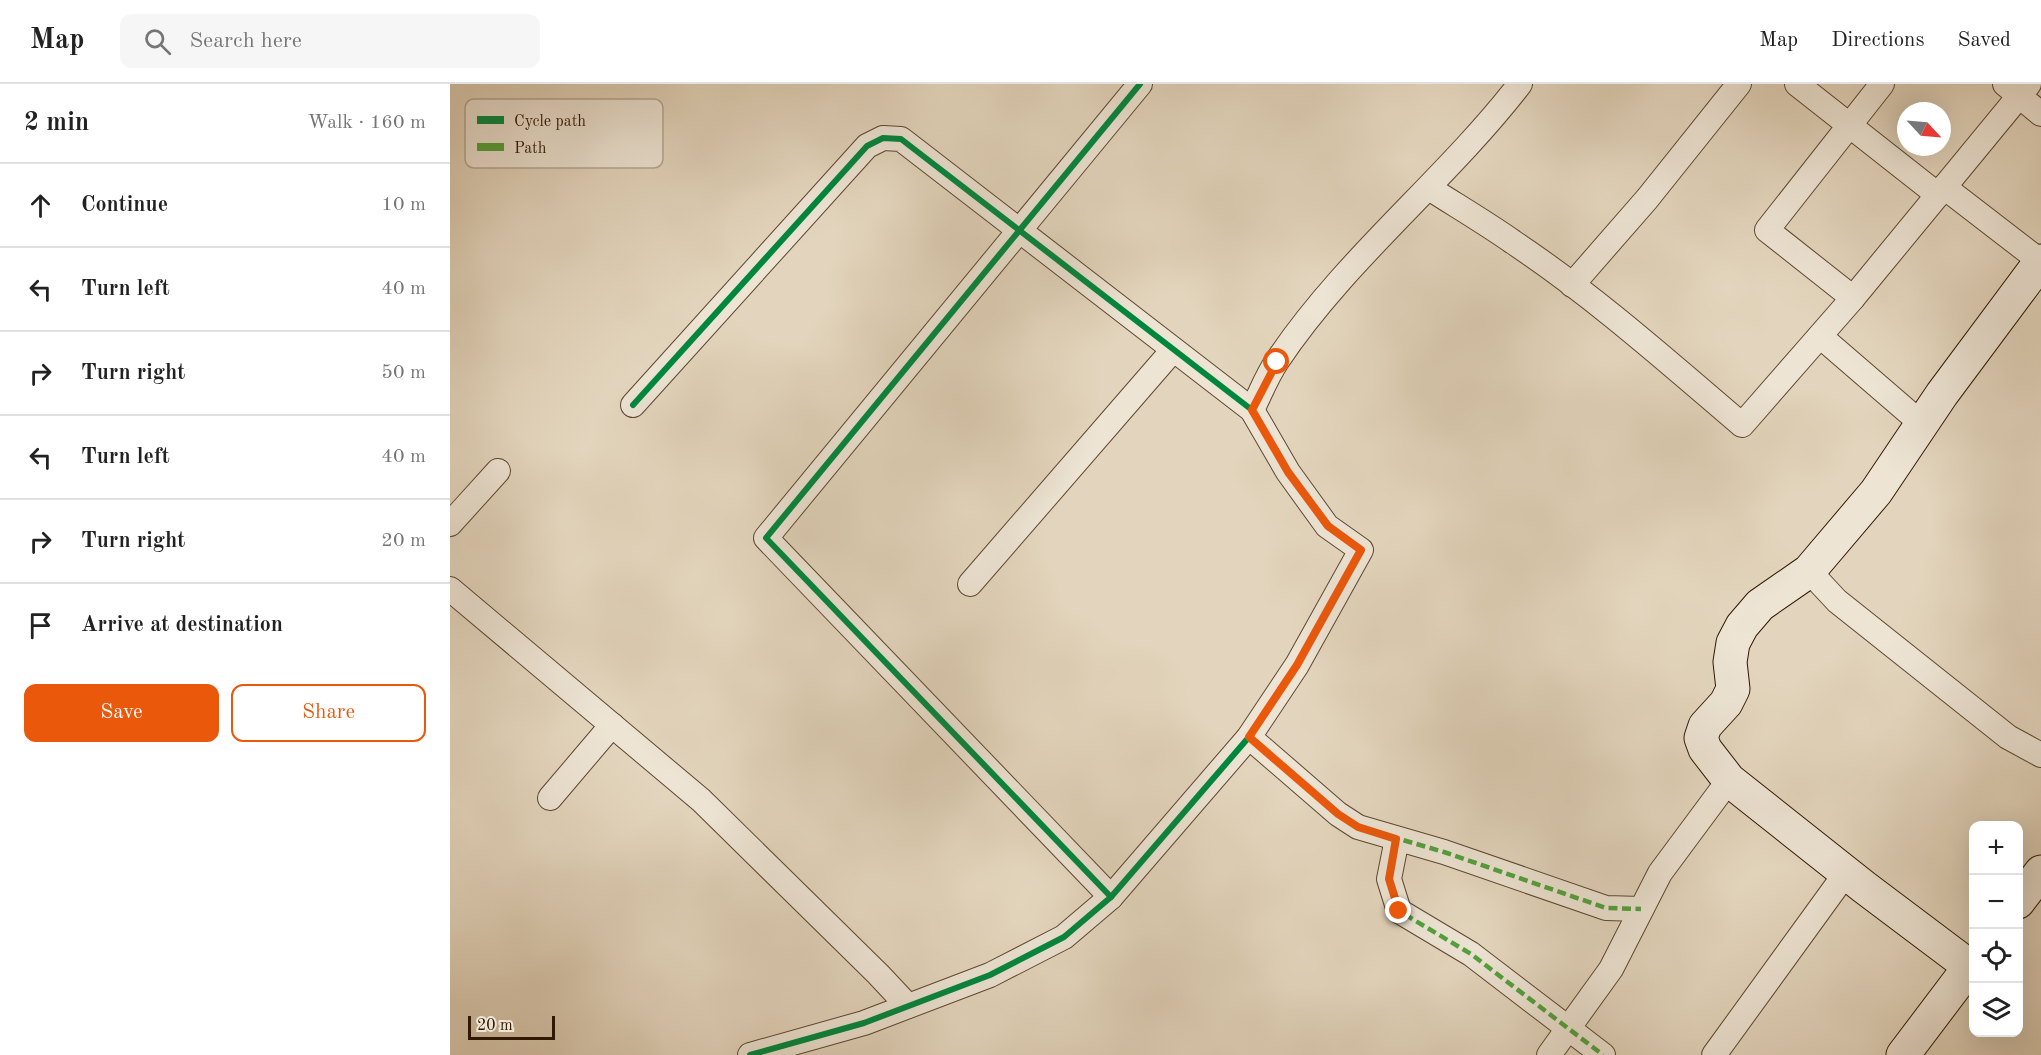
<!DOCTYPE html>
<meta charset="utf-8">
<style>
body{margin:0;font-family:"Old Standard TT",serif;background:#f6f6f6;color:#222}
.controls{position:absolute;right:18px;bottom:18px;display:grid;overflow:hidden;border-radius:12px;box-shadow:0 6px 24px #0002}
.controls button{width:54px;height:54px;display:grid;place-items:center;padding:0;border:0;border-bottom:2px solid #e0e0e0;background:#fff;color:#222;font:30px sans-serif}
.compass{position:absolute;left:1447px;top:18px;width:54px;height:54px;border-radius:50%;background:#fff;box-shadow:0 6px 24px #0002;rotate:116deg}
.scale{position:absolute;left:18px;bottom:15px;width:87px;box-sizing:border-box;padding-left:6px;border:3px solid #311800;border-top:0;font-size:16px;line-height:21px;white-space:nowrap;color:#311800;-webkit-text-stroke:4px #ede4d4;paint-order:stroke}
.stop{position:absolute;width:18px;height:18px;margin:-14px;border:4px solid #ea580c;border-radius:50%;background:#fff}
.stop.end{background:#ea580c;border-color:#fff;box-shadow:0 2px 6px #0008}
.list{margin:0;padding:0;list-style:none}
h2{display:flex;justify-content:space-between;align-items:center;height:78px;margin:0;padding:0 24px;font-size:26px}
h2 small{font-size:20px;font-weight:400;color:#767676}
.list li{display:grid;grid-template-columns:39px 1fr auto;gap:18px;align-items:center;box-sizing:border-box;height:84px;padding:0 24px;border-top:2px solid #e0e0e0}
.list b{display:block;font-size:22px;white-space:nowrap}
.list em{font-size:20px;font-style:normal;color:#767676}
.actions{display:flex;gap:12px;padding:18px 24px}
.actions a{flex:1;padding:14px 0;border:2px solid #ea580c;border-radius:12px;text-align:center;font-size:21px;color:#ea580c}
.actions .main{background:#ea580c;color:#fff}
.icon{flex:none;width:33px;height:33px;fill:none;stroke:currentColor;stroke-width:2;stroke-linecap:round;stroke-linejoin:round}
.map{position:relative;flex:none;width:1591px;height:971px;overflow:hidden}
header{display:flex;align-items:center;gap:36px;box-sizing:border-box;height:84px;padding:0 30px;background:#fff;border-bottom:2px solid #e0e0e0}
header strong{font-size:28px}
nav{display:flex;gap:33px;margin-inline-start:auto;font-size:21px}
.search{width:420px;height:54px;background:#f6f6f6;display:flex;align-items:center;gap:15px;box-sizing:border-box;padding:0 21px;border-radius:12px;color:#767676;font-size:22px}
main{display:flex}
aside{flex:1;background:#fff}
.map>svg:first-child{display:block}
</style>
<header>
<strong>Map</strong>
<div class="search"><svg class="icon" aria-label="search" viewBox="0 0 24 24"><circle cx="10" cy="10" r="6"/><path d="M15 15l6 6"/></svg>Search here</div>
<nav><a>Map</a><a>Directions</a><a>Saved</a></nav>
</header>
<main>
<aside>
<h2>2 min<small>Walk · 160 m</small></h2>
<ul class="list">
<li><svg class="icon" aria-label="ahead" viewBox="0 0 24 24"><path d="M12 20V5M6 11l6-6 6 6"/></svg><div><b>Continue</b></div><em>10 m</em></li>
<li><svg class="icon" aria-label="left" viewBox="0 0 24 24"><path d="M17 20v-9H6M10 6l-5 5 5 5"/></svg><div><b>Turn left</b></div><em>40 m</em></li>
<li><svg class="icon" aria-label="right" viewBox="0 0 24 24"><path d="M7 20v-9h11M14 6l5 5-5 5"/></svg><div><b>Turn right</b></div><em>50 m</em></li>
<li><svg class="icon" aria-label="left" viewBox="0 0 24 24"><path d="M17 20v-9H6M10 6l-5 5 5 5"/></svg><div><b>Turn left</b></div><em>40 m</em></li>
<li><svg class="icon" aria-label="right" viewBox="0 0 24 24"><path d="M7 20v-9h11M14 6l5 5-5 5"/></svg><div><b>Turn right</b></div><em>20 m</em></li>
<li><svg class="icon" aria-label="arrive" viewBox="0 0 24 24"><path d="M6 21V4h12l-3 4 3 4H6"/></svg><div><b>Arrive at destination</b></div></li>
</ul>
<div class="actions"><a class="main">Save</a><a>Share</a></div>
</aside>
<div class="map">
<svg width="1591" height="971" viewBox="0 0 1591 971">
<rect width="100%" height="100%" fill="#e3d5bd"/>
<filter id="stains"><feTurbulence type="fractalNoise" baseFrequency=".00333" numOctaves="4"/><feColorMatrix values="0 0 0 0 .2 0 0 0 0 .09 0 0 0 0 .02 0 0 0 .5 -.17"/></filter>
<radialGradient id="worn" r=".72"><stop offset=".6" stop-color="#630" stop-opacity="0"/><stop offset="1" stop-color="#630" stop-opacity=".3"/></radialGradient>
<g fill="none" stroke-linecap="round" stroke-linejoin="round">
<defs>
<g id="street">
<polyline points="1347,0 1488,111"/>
<polyline points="1555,0 1591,30"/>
<polyline points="1494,103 1590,177"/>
<path d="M 979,104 C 1007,122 1036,139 1063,158 C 1144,212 1218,278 1292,341 L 1403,214 L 1579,0"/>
<polyline points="1122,201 1197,115 1289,0"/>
<polyline points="1403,214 1317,146 1432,0"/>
<polyline points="1370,252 1472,340"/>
<polyline points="183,321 417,62 433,54 451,55 802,326 838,388 877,442 911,466 847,581 799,653 661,813 614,853 540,891 414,939 300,971"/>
<path d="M 802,326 C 810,310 817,292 827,277 C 895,175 995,97 1070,0"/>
<polyline points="0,440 48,387"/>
<polyline points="1359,487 1387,517 1558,653 1591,671"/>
<polyline points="520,500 723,266"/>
<polyline points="0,505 251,716 428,890 458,922"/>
<polyline points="799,653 888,730 908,743 994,768 1156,824 1191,825"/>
<polyline points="100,714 162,641"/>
<polyline points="947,755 939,795 949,827 1021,870 1153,971"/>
<polyline points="661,813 316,454 690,0"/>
<polyline points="1099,971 1161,885 1210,789 1279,696"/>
<polyline points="1264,971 1396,789"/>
</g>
<g id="secondary">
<polyline points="1568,818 1591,788"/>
<polyline points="1519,882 1414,803 1279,696 1255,665 1251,654 1255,642 1276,619 1283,605 1280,578 1283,559 1292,542 1310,521 1359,487 1426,408 1492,310 1591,177"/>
<polyline points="1453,971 1524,877"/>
</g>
</defs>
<use href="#street" stroke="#5e472f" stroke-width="26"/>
<use href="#secondary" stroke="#311800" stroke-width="35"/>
<use href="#street" stroke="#ede4d4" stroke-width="24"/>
<use href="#secondary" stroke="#ede4d4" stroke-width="33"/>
<g stroke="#52a13c" stroke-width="4.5" stroke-dasharray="9 4.5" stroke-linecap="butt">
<polyline points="799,653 888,730 908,743 994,768 1156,824 1191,825"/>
<polyline points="947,755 939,795 949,827 1021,870 1153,971"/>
</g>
<defs>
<g id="cycleway">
<polyline points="183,321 417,62 433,54 451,55 802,326 838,388 877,442 911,466 847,581 799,653 661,813 614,853 540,891 414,939 300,971"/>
<polyline points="661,813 316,454 690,0"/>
</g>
</defs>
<use href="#cycleway" stroke="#ede4d4" stroke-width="10"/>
<use href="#cycleway" stroke="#00873e" stroke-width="6"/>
</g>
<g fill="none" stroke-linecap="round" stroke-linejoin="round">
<polyline stroke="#ea580c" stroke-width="8" points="827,278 802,326 838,388 878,442 911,466 847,581 799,653 888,730 908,743 946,755 939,795 949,827"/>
</g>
<rect x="15" y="15" width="198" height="69" rx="9" fill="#ede4d4" stroke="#b5a794" stroke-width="1.5"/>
<rect x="27" y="32" width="27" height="8" fill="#00873e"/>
<rect x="27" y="59" width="27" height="8" fill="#52a13c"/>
<g font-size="16" fill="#311800">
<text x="64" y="42">Cycle path</text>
<text x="64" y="69">Path</text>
</g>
<rect width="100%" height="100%" filter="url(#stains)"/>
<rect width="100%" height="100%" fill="url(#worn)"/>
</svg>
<div class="controls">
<button>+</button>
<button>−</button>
<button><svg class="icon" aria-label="locate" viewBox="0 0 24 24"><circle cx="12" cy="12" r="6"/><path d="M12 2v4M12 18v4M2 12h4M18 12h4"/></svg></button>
<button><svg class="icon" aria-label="layers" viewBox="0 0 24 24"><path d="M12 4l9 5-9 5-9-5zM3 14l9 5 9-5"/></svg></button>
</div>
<svg class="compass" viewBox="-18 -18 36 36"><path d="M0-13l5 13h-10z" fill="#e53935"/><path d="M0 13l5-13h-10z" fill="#767676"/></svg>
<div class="scale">20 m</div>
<div class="stop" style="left:827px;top:278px"></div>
<div class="stop end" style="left:949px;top:827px"></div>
</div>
</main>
